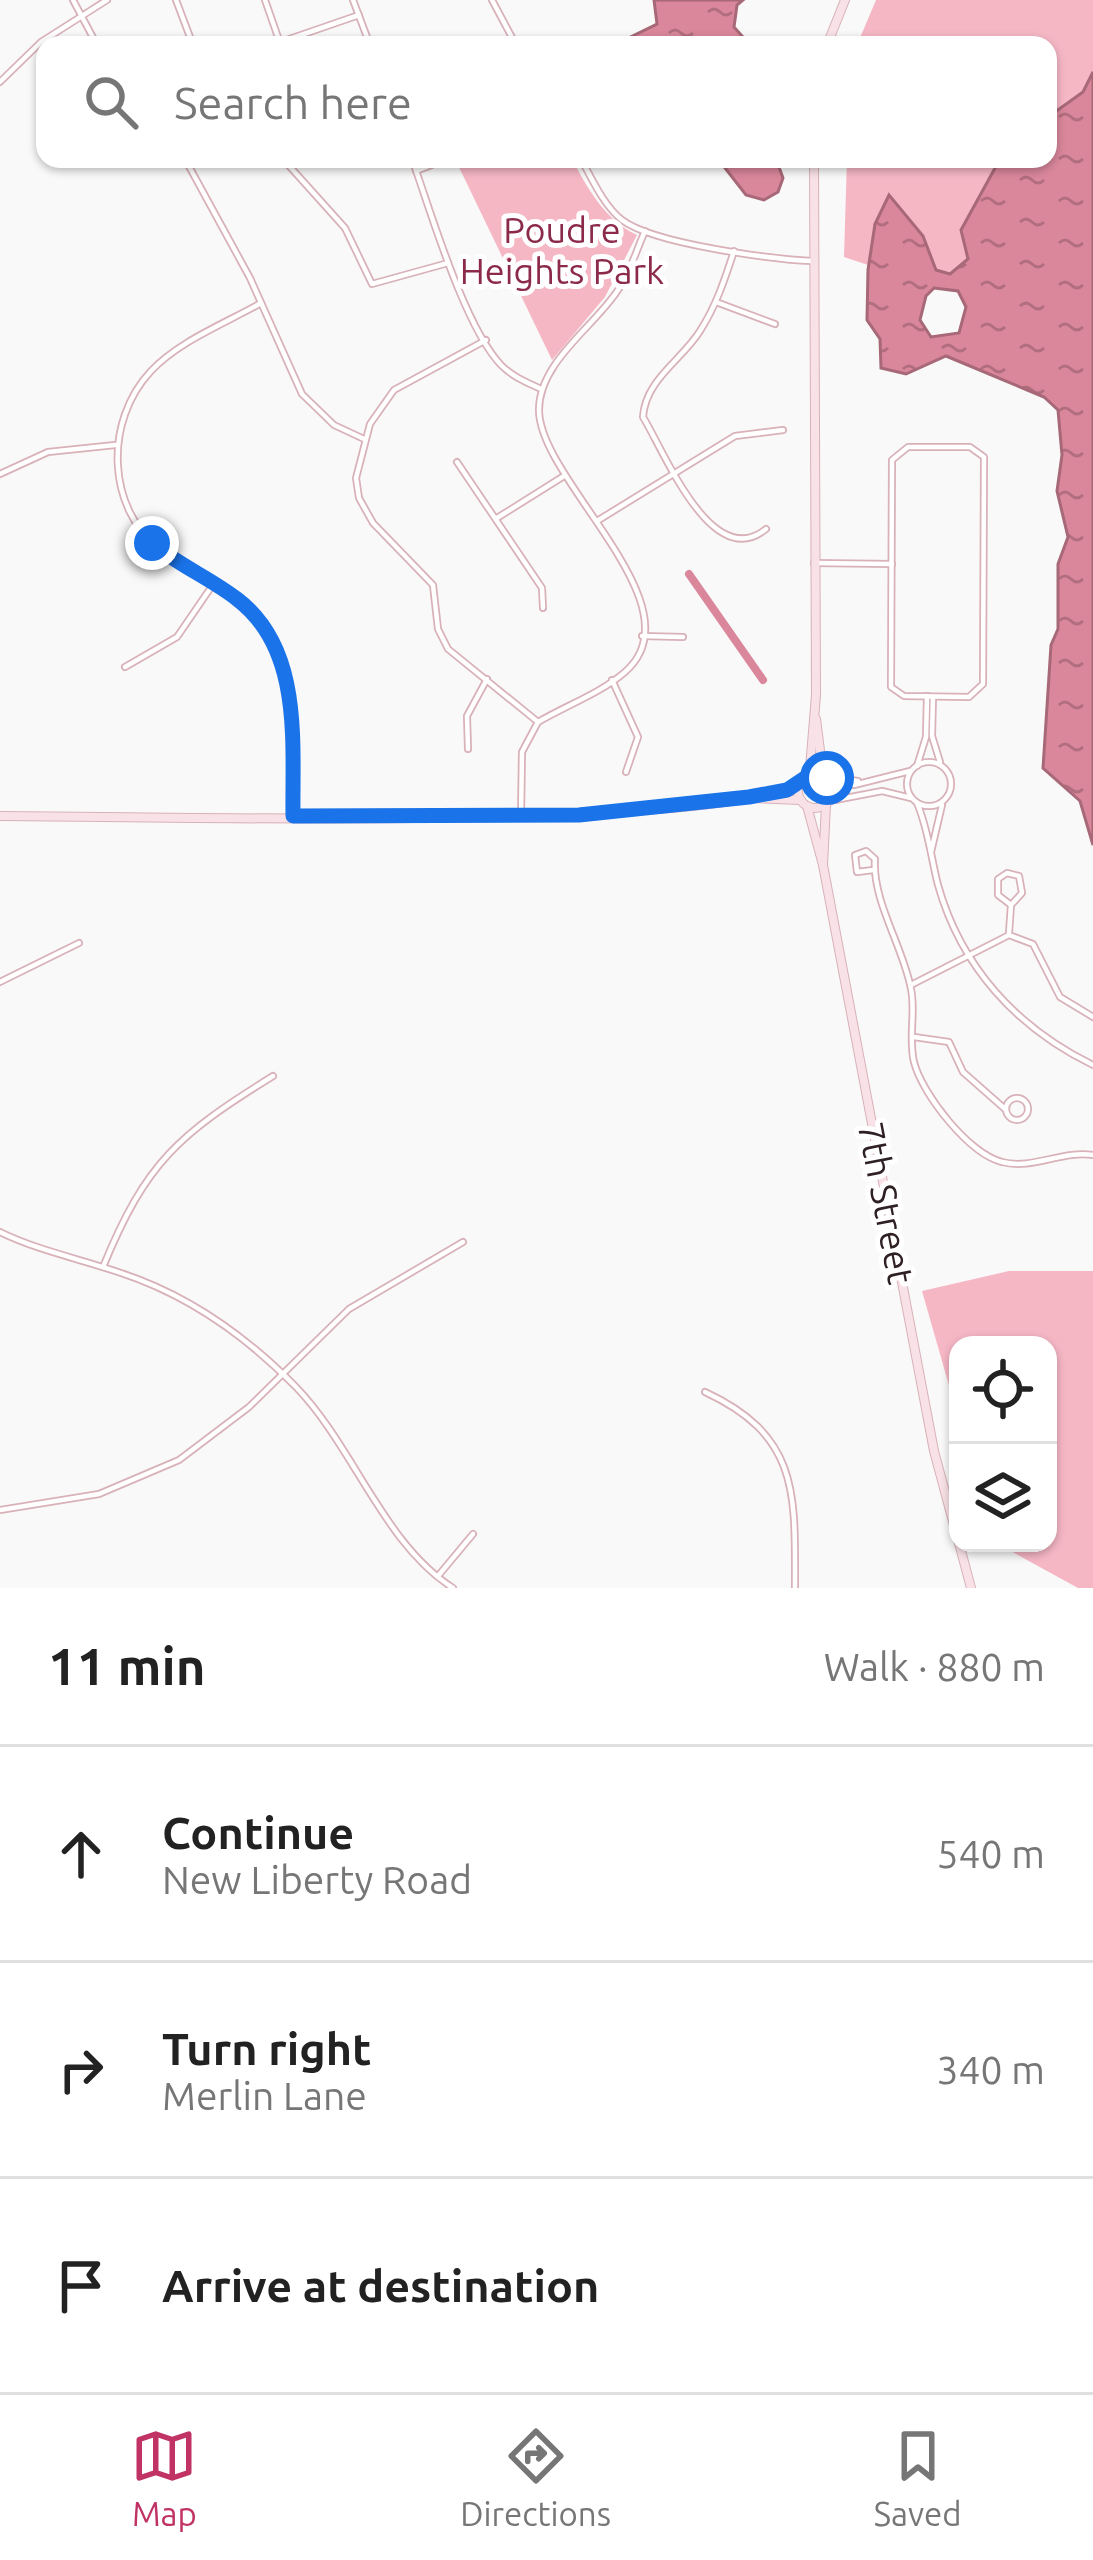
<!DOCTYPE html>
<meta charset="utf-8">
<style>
body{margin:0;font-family:Ubuntu,sans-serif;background:#f6f6f6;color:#222}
.controls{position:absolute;right:36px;bottom:36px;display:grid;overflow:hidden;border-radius:24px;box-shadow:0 3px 9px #0004}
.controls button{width:108px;height:108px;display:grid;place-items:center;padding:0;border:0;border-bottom:3px solid #e0e0e0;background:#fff;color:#222;font:60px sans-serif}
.stop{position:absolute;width:36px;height:36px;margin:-27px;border:9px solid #1a73e8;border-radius:50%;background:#fff}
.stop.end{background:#1a73e8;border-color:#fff;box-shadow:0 3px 12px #0008}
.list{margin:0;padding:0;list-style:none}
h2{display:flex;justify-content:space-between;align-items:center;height:156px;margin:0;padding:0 48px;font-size:51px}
h2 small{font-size:39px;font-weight:400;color:#767676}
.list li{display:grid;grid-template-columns:78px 1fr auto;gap:36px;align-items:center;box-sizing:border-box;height:216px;padding:0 48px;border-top:3px solid #e0e0e0}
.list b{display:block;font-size:45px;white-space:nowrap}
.list p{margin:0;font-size:39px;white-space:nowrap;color:#767676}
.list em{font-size:39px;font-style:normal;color:#767676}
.icon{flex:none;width:66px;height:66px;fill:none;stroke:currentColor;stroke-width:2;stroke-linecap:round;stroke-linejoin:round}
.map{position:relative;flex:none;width:1093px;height:1588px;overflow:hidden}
.search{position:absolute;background:#fff;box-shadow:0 3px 9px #0004;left:36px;right:36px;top:36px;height:132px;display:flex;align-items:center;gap:30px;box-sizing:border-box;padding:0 42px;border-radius:24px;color:#767676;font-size:45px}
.sheet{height:804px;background:#fff}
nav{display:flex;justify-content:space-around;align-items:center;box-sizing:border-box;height:168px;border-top:3px solid #e0e0e0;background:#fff;font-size:33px;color:#767676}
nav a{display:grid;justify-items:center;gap:6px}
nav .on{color:#c03364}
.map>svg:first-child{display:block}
</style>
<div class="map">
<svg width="1093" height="1588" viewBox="0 0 1093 1588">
<defs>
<pattern id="water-ripples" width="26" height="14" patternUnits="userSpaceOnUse" patternTransform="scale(3)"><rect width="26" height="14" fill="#da879b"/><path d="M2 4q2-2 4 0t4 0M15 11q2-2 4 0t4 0" fill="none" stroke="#b16e7e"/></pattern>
</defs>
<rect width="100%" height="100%" fill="#f9f9f9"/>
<g fill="#f6b7c5">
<polygon points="876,0 1093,0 1093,160 992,278 901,276 844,257 847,159 1048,159 1048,45 857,45"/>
<path d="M 463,159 L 572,159 C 588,189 605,220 637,235 L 605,297 L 552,360 L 456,161 Z"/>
<polygon points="1009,1271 1093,1271 1093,1588 1078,1588 996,1543 1048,1543 1048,1345 958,1345 958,1417 922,1291"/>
</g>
<g fill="url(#water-ripples)" stroke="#a76877" stroke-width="3" fill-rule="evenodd">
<polygon points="654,0 743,0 737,5 734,27 750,45 614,45 657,24"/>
<path d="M 1093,72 L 1093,845 L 1080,801 L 1043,768 L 1051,645 L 1058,629 L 1058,564 L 1068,537 L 1057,491 L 1062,455 L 1058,410 L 1044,397 L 946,356 L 906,374 L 881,368 L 880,339 L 867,320 L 868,270 L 875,224 L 889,195 L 923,236 L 936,270 L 950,274 L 968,259 L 961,230 L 1000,159 L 1048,159 L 1048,117 L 1083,92 ZM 934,288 L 958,291 L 966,307 L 959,333 L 931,337 L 920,320 L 926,296 Z"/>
<polygon points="718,159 776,159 783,178 778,192 764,200 746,195"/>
</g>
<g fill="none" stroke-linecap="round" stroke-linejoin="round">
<polyline stroke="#da879b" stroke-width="8" points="689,574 763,680"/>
<defs>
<g id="street">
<polyline points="73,0 97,45"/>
<polyline points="176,0 193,45"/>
<polyline points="265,0 280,43"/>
<polyline points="353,0 370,45"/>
<polyline points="492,0 516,45"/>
<polyline points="272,45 359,15"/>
<polyline points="0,82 41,42 107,0"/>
<polyline points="185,159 250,278 302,394 334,425 364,439"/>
<polyline points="283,159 345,228 372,284 448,263"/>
<path d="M 412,159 C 431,212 464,326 501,365 C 513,377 526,382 541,389"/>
<path d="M 581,159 C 592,179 604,206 622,220 C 654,244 771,259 812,261"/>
<polyline points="416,171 447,159"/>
<path d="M 734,251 C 725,279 716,306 700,331 C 682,360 645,380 643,417 C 665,453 712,573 766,529"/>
<polyline points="716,302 775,324"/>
<path d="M 261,303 C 226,323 179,341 151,371 C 104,421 106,508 161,551 C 198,580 245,593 269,635 C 299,690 292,756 293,816"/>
<polyline points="486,340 394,390 370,424 356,478 359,498 373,523 433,585 438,629 448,649 538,722"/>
<polygon points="908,447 970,447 984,457 983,684 969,697 904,696 891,687 892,460"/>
<polyline points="457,462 542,588 543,608"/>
<polyline points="0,474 48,452 115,445"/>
<polyline points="497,518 564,476"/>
<polyline points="597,521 735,436 783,430"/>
<polyline points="814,563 892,564"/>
<polyline points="642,636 683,637"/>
<polyline points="125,667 177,637 214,583"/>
<polyline points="612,680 638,737 626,772"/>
<polyline points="933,697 932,736 940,762"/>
<polyline points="468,749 467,716 487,679"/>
<polyline points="825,761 837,778 858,781"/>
<circle cx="929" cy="784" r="22"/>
<polyline points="917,766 926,737 927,696"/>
<polyline points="830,781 854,785 910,771"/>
<polyline points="830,801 882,791 911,798"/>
<path d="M 917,803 C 928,828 931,858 938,885 C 961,967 1017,1028 1093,1065"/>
<path d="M 521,816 L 522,752 L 538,722 C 565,706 601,693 625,672 C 701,606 539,481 539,410 C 539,362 594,327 618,290 C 630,273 636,251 645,231"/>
<polyline points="931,852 942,805"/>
<path d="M 873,870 L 857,872 L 855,855 L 866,851 L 875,859 C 872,901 903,946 911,989 C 916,1012 908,1038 914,1062 C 922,1094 969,1154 1002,1162 C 1032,1170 1063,1150 1093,1155"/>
<polyline points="1009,933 1011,905 1022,893 1019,876 1007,873 998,879 998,895 1011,905"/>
<polyline points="0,982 79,943"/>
<polyline points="911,985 1009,935 1033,944 1060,997 1093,1017"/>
<polyline points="914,1037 949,1042 963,1072 1005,1109"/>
<circle cx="1017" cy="1109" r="11"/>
<path d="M 0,1232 C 39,1251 81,1259 121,1273 C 188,1295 247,1337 296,1387 C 354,1447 383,1543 453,1588"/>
<path d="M 103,1267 C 146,1162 178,1135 273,1076"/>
<path d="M 705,1392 C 800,1436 795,1495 795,1588"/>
<polyline points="0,1510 99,1494 179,1460 249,1407 349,1309 463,1242"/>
<polyline points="438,1576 473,1534"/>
</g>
<g id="secondary">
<polyline points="827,45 845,0"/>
<polyline points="816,719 823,774"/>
<circle cx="815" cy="791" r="17"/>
<polyline points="804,777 810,768 816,695 814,159"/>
<polyline points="750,798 801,800"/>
<polyline points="807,806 823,865 934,1451 958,1540"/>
<path d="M 0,816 C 116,816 742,833 801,781"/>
<polyline points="823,865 826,805"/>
<polyline points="959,1543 971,1588"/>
</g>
</defs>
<use href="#street" stroke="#d8b1b9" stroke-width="8"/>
<use href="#secondary" stroke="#d8b1b9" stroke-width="10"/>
<use href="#street" stroke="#fff" stroke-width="4.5"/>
<use href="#secondary" stroke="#f9e2e7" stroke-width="8"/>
</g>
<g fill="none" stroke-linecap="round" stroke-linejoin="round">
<path stroke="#1a73e8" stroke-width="15" d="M 152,543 C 178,565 210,578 237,599 C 303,649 292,743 293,816 L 579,815 L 749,797 L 787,790 L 811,774 L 827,778"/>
</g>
<g text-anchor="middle" stroke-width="10" stroke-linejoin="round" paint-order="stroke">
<g font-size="36" fill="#8c2a49" stroke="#fff">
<text x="562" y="243">Poudre<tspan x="562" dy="41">Heights Park</tspan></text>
</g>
<g font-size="36" fill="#2f2023" stroke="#fff">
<text transform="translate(886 1203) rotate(79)" y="13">7th Street</text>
</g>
</g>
</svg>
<div class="controls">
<button><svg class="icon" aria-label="locate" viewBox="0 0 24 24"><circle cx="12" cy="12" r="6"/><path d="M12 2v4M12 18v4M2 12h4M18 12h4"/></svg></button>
<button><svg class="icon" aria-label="layers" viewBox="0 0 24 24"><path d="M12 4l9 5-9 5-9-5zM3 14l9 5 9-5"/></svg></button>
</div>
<div class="stop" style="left:827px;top:778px"></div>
<div class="stop end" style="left:152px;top:543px"></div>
<div class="search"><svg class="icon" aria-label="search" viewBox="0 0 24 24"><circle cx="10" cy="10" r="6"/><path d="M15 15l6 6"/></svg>Search here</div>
</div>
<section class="sheet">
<h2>11 min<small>Walk · 880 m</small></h2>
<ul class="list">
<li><svg class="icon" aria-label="ahead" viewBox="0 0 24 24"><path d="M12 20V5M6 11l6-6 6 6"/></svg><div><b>Continue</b><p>New Liberty Road</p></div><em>540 m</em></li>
<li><svg class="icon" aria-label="right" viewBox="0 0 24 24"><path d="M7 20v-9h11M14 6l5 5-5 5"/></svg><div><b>Turn right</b><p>Merlin Lane</p></div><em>340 m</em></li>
<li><svg class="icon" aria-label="arrive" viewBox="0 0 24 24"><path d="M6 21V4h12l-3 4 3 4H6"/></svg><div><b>Arrive at destination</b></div></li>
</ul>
</section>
<nav>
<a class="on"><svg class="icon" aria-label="map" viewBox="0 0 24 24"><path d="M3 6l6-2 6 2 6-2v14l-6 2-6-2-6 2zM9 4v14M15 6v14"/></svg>Map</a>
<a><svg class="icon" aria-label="directions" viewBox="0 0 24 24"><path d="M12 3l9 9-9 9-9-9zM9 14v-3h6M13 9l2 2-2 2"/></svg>Directions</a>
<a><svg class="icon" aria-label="saved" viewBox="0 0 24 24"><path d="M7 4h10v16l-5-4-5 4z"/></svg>Saved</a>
</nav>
